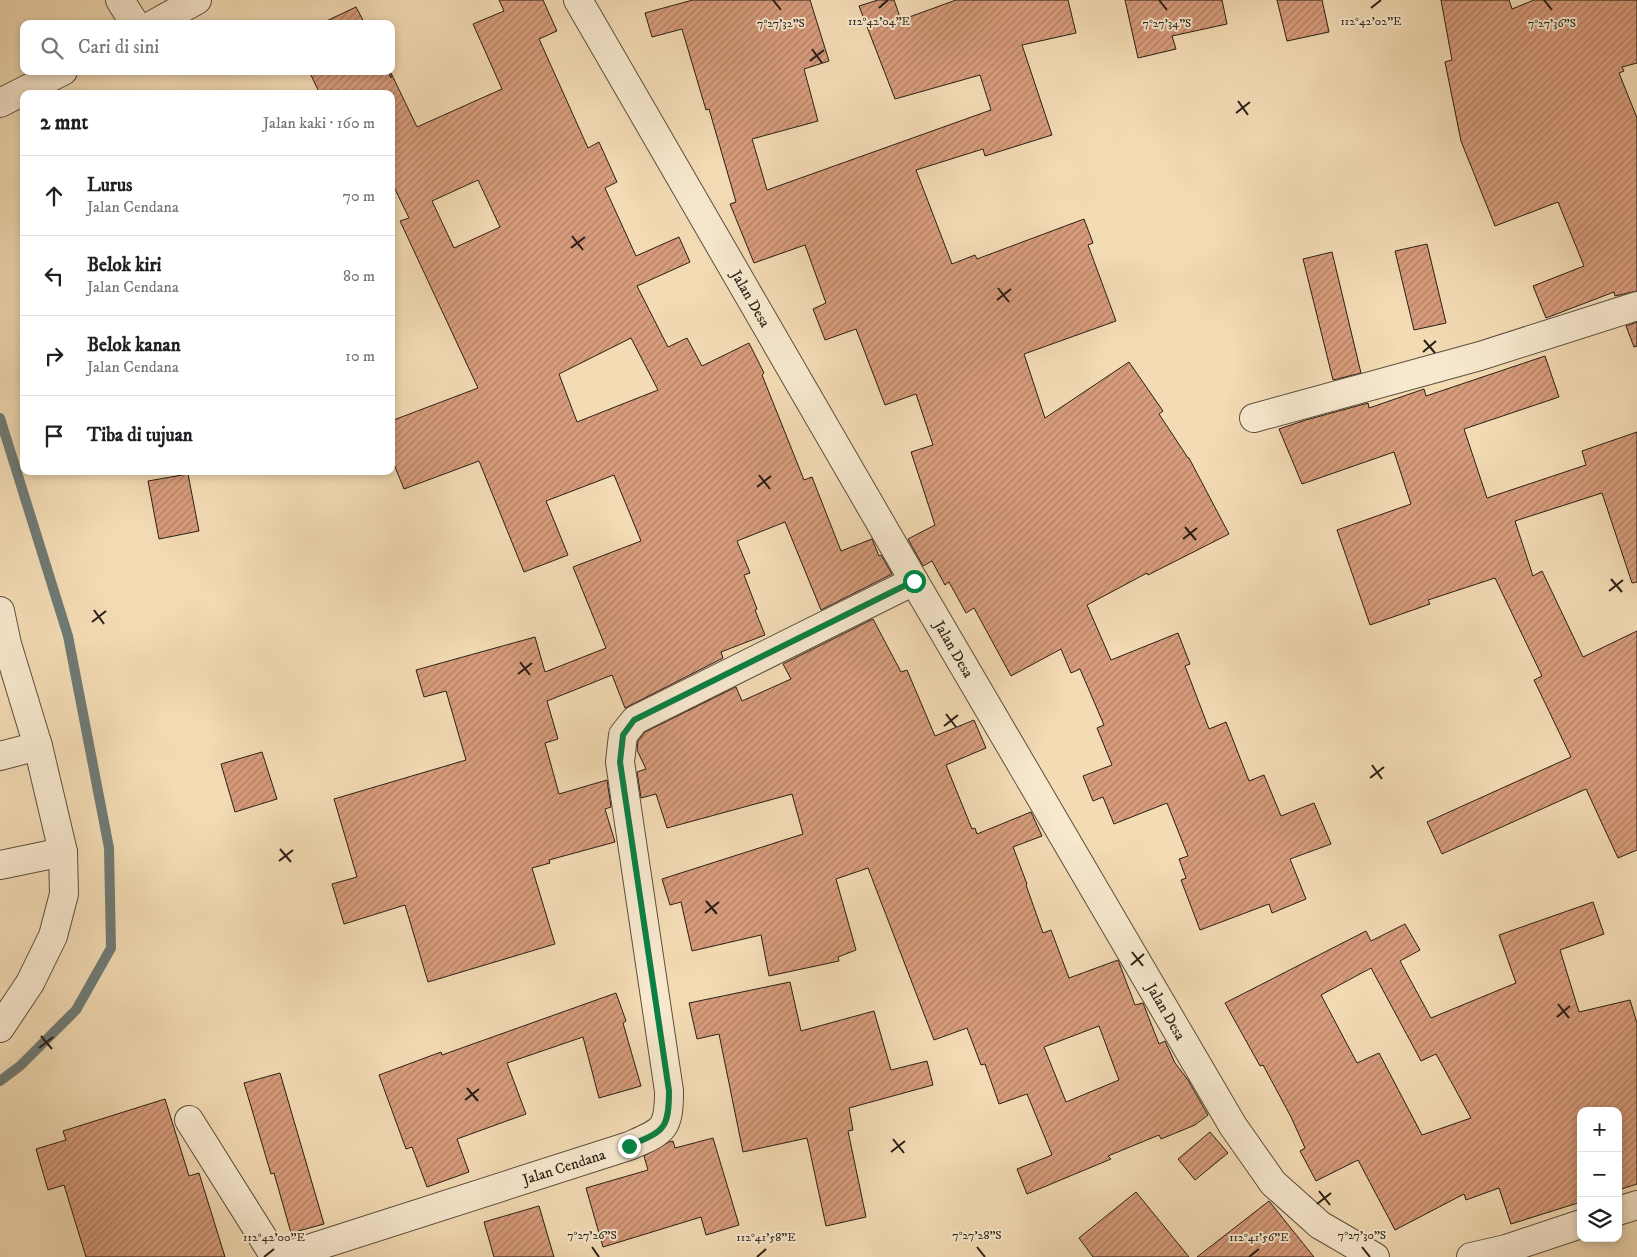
<!DOCTYPE html>
<html lang="id">
<meta charset="utf-8">
<style>
body{margin:0;font-family:"IM FELL DW Pica",serif;background:#f2f2f2;color:#202124}
.controls{position:absolute;right:15px;bottom:15px;display:grid;overflow:hidden;border-radius:10px;box-shadow:0 2px 8px #0003}
.controls button{width:45px;height:45px;display:grid;place-items:center;padding:0;border:0;border-bottom:1px solid #e0e0e0;background:#fff;color:#202124;font:25px sans-serif}
.stop{position:absolute;width:15px;height:15px;margin:-11px;border:4px solid #0b8043;border-radius:50%;background:#fff}
.stop.end{background:#0b8043;border-color:#fff;box-shadow:0 1px 5px #0008}
.list{margin:0;padding:0;list-style:none}
h2{display:flex;justify-content:space-between;align-items:center;height:65px;margin:0;padding:0 20px;font-size:21px}
h2 small{font-size:16px;font-weight:400;color:#757577}
.list li{display:grid;grid-template-columns:32px 1fr auto;gap:15px;align-items:center;box-sizing:border-box;height:80px;padding:0 20px;border-top:1px solid #e0e0e0}
.list b{display:block;font-size:19px;white-space:nowrap}
.list p{margin:0;font-size:16px;white-space:nowrap;color:#757577}
.list em{font-size:16px;font-style:normal;color:#757577}
.icon{flex:none;width:28px;height:28px;fill:none;stroke:currentColor;stroke-width:2;stroke-linecap:round;stroke-linejoin:round}
.map{position:relative;flex:none;width:1637px;height:1257px;overflow:hidden}
.search{position:absolute;background:#fff;box-shadow:0 2px 8px #0003;left:20px;top:20px;width:375px;height:55px;display:flex;align-items:center;gap:12px;box-sizing:border-box;padding:0 18px;border-radius:10px;color:#757577;font-size:19px}
.panel{position:absolute;background:#fff;box-shadow:0 2px 8px #0003;left:20px;top:90px;width:375px;height:385px;border-radius:10px}
.map>svg:first-child{display:block}
</style>
<div class="map">
<svg width="1637" height="1257" viewBox="0 0 1637 1257">
<defs>
<pattern id="building-hatch" width="6" height="6" patternUnits="userSpaceOnUse" patternTransform="scale(1.25)"><rect width="6" height="6" fill="#d89c7c"/><path d="M-1 1l2-2M0 6l6-6M5 7l2-2" fill="none" stroke="#af7f65"/></pattern>
</defs>
<rect width="100%" height="100%" fill="#f3dbb4"/>
<filter id="stains"><feTurbulence type="fractalNoise" baseFrequency=".004" numOctaves="4"/><feColorMatrix values="0 0 0 0 .2 0 0 0 0 .09 0 0 0 0 .02 0 0 0 .5 -.17"/></filter>
<radialGradient id="worn" r=".72"><stop offset=".6" stop-color="#630" stop-opacity="0"/><stop offset="1" stop-color="#630" stop-opacity=".3"/></radialGradient>
<g fill="none" stroke-linecap="round" stroke-linejoin="round">
<polyline stroke="#6f7b76" stroke-width="10" points="0,418 68,636 109,848 111,948 76,1010 20,1066 0,1081"/>
</g>
<g fill="url(#building-hatch)" stroke="#291f16" fill-rule="evenodd">
<path d="M 499,0 L 543,0 L 557,31 L 539,39 L 588,148 L 599,142 L 617,182 L 605,188 L 636,256 L 679,237 L 690,262 L 637,286 L 668,347 L 687,338 L 702,366 L 749,343 L 764,373 L 762,375 L 804,480 L 812,477 L 841,551 L 872,539 L 879,556 L 881,555 L 892,574 L 821,610 L 785,522 L 737,541 L 750,573 L 744,575 L 757,609 L 755,610 L 765,635 L 721,652 L 723,658 L 625,708 L 612,675 L 547,701 L 558,739 L 545,743 L 559,794 L 607,780 L 611,807 L 605,809 L 615,842 L 549,860 L 550,863 L 532,868 L 555,944 L 428,982 L 405,905 L 344,924 L 332,884 L 357,877 L 334,799 L 466,760 L 446,691 L 424,697 L 416,670 L 535,637 L 545,672 L 606,648 L 573,567 L 641,541 L 614,475 L 546,501 L 568,555 L 524,572 L 479,461 L 404,489 L 391,457 L 391,421 L 478,388 L 400,221 L 409,218 L 391,181 L 391,94 L 320,94 L 309,71 L 388,71 L 391,78 L 391,73 L 417,127 L 502,89 L 473,24 L 504,11 ZM 478,180 L 500,227 L 454,248 L 432,201 ZM 631,338 L 658,390 L 577,422 L 559,374 Z"/>
<polygon points="693,0 810,0 829,61 804,69 818,121 752,139 767,190 991,110 980,75 895,99 859,6 878,0 894,0 901,20 956,0 1068,0 1076,33 1022,45 1052,135 985,156 983,149 916,170 952,264 975,255 977,259 1084,219 1093,243 1088,245 1116,321 1024,354 1045,418 1129,362 1163,411 1159,414 1188,458 1189,458 1229,534 1148,575 1147,573 1087,605 1111,660 1178,633 1190,664 1185,666 1209,729 1226,722 1249,781 1264,775 1281,816 1314,803 1331,844 1290,859 1306,899 1272,913 1269,904 1200,930 1181,880 1186,878 1179,859 1188,856 1167,803 1114,824 1103,797 1093,801 1083,776 1112,765 1097,728 1104,725 1080,669 1071,673 1061,649 1011,676 974,608 966,613 949,582 945,585 932,561 923,566 908,539 935,525 911,452 933,445 916,394 885,405 856,329 825,340 813,309 826,303 805,245 754,263 730,204 736,202 709,109 706,110 682,29 652,37 645,13"/>
<polygon points="1125,0 1222,0 1227,24 1172,36 1176,49 1138,58"/>
<polygon points="1277,0 1322,0 1329,32 1287,41"/>
<polygon points="1441,0 1509,0 1512,9 1534,0 1637,0 1637,63 1622,67 1624,71 1619,73 1637,118 1637,291 1615,296 1614,292 1546,318 1533,286 1584,266 1558,202 1495,226 1461,141 1445,62 1452,60"/>
<polygon points="356,7 365,24 320,24"/>
<polygon points="1427,244 1446,323 1414,330 1395,251"/>
<polygon points="1332,252 1361,373 1333,380 1303,259"/>
<polygon points="1637,322 1637,346 1634,347 1626,326"/>
<polygon points="1545,356 1559,397 1464,429 1487,498 1586,465 1582,451 1637,432 1637,582 1632,583 1602,493 1515,521 1533,576 1542,571 1583,657 1637,631 1637,850 1618,858 1586,789 1442,854 1427,822 1571,757 1534,680 1542,676 1495,578 1428,600 1430,604 1370,625 1337,530 1411,504 1394,452 1302,484 1279,429 1306,420 1368,403 1369,408 1424,389 1426,396"/>
<polygon points="188,474 199,531 159,539 148,481"/>
<path d="M 873,619 L 901,672 L 907,670 L 935,736 L 974,720 L 986,748 L 946,765 L 972,829 L 975,828 L 977,834 L 1031,812 L 1042,836 L 1013,847 L 1027,884 L 1026,885 L 1043,933 L 1051,930 L 1069,978 L 1118,960 L 1135,1005 L 1143,1003 L 1159,1044 L 1165,1041 L 1175,1063 L 1188,1080 L 1208,1115 L 1195,1125 L 1161,1139 L 1159,1135 L 1108,1156 L 1111,1159 L 1027,1194 L 1017,1169 L 1052,1155 L 1027,1094 L 999,1104 L 985,1064 L 981,1065 L 967,1028 L 934,1040 L 868,868 L 836,879 L 856,950 L 838,957 L 839,961 L 769,976 L 761,935 L 692,951 L 681,902 L 670,905 L 662,879 L 803,834 L 792,794 L 667,828 L 656,794 L 641,798 L 637,772 L 646,769 L 637,750 L 638,741 L 645,732 L 736,687 L 742,701 L 791,679 L 783,664 ZM 1099,1026 L 1119,1080 L 1066,1102 L 1044,1047 Z"/>
<polygon points="262,752 277,799 235,812 221,764"/>
<path d="M 1593,902 L 1604,934 L 1560,950 L 1579,1012 L 1630,1000 L 1637,1023 L 1637,1184 L 1618,1190 L 1618,1111 L 1581,1111 L 1581,1202 L 1511,1224 L 1499,1188 L 1466,1200 L 1464,1194 L 1395,1230 L 1358,1160 L 1316,1181 L 1300,1151 L 1305,1148 L 1291,1117 L 1263,1065 L 1260,1066 L 1225,1003 L 1366,931 L 1371,941 L 1405,924 L 1420,950 L 1400,961 L 1431,1018 L 1516,983 L 1499,935 ZM 1371,968 L 1421,1061 L 1436,1054 L 1471,1118 L 1422,1135 L 1379,1053 L 1357,1063 L 1321,995 Z"/>
<polygon points="790,982 801,1031 874,1011 891,1070 927,1061 933,1085 849,1108 853,1130 848,1131 866,1217 826,1226 807,1138 743,1152 719,1034 697,1039 689,1003"/>
<polygon points="616,993 626,1021 623,1023 641,1086 599,1098 583,1037 507,1063 526,1114 457,1139 469,1172 427,1187 412,1147 406,1149 379,1075 441,1052 442,1055"/>
<polygon points="280,1073 324,1224 291,1233 274,1173 271,1174 244,1083"/>
<polygon points="165,1099 189,1176 199,1173 225,1257 86,1257 64,1185 48,1190 36,1149 66,1140 63,1131"/>
<polygon points="1210,1132 1228,1153 1195,1180 1178,1159"/>
<polygon points="713,1138 739,1225 706,1235 701,1217 603,1247 586,1188 648,1170 644,1156 669,1142 673,1141 675,1148"/>
<polygon points="1136,1192 1189,1257 1093,1257 1079,1238"/>
<polygon points="1269,1201 1314,1257 1197,1257"/>
<polygon points="539,1206 554,1257 494,1257 484,1222"/>
</g>
<g fill="none" stroke-linecap="round" stroke-linejoin="round">
<defs>
<g id="minor">
<polyline points="120,0 135,24"/>
<path id="s1" d="M 578,0 L 914,581 L 1233,1126 L 1273,1183 L 1320,1225 L 1375,1257"/>
<polyline points="154,24 197,0"/>
<polyline points="0,103 63,71"/>
<polyline points="1254,418 1480,356 1637,306"/>
<polyline points="0,611 7,644 38,746 63,852 64,894 53,936 30,983 0,1028"/>
<polyline points="0,756 38,746"/>
<polyline points="0,865 63,852"/>
<polyline points="189,1120 275,1257"/>
<polyline points="1618,1211 1637,1205"/>
<path id="s2" d="M 283,1257 L 629,1146 C 663,1131 669,1131 669,1091 L 620,762 L 623,735 L 635,720 L 914,581"/>
<polyline points="1471,1257 1506,1249 1581,1224"/>
</g>
</defs>
<use href="#minor" stroke="#5c4e3e" stroke-width="30"/>
<use href="#minor" stroke="#f7e8ce" stroke-width="28"/>
</g>
<g fill="none" stroke-linecap="round" stroke-linejoin="round">
<path stroke="#0b8043" stroke-width="6" d="M 629,1146 C 663,1131 669,1131 669,1091 L 620,762 L 623,735 L 634,720 L 914,581"/>
</g>
<path fill="none" stroke="#291f16" stroke-width="2" d="M 773,0 L 781,10M 1159,0 L 1167,10M 1544,0 L 1552,10M 879,8 L 888,0M 1371,8 L 1381,0M 812,49 L 822,63M 810,61 L 824,50M 1238,101 L 1248,115M 1236,113 L 1250,102M 572,236 L 583,250M 571,248 L 585,237M 998,288 L 1009,302M 997,300 L 1011,289M 1424,340 L 1435,353M 1423,352 L 1436,341M 759,475 L 770,489M 757,487 L 771,476M 1185,527 L 1196,540M 1183,539 L 1197,528M 1611,579 L 1622,592M 1609,591 L 1623,580M 94,610 L 104,624M 92,622 L 106,611M 520,662 L 530,675M 518,674 L 532,663M 946,714 L 956,727M 944,726 L 958,715M 1372,765 L 1382,779M 1370,778 L 1384,767M 280,849 L 291,862M 279,861 L 293,850M 706,901 L 717,914M 705,913 L 719,902M 1132,952 L 1143,966M 1131,965 L 1144,954M 1558,1004 L 1569,1018M 1557,1017 L 1570,1006M 41,1036 L 52,1049M 39,1048 L 53,1037M 467,1088 L 478,1101M 465,1100 L 479,1089M 893,1139 L 904,1153M 891,1152 L 905,1141M 1319,1191 L 1330,1205M 1317,1204 L 1331,1193M 592,1247 L 599,1257M 977,1247 L 985,1257M 1362,1247 L 1370,1257M 264,1257 L 274,1249M 757,1257 L 766,1249M 1249,1257 L 1259,1249"/>
<g text-anchor="middle" stroke-width="4" stroke-linejoin="round" paint-order="stroke">
<g font-size="15" fill="#291f16" stroke="#f7e8ce">
<text dy="5" stroke="none"><textPath href="#s1" startOffset="345">Jalan Desa</textPath></text>
<text dy="5" stroke="none"><textPath href="#s1" startOffset="750">Jalan Desa</textPath></text>
<text dy="5" stroke="none"><textPath href="#s1" startOffset="1170">Jalan Desa</textPath></text>
<text dy="5" stroke="none"><textPath href="#s2" startOffset="295">Jalan Cendana</textPath></text>
</g>
</g>
<g font-size="12" text-anchor="middle" fill="#291f16" stroke="#f7e8ce" stroke-width="4" stroke-linejoin="round" paint-order="stroke">
<text x="879" y="25">112°42'04"E</text>
<text x="1371" y="25">112°42'02"E</text>
<text x="1552" y="27">7°27'36"S</text>
<text x="781" y="27">7°27'32"S</text>
<text x="1167" y="27">7°27'34"S</text>
<text x="592" y="1239">7°27'26"S</text>
<text x="977" y="1239">7°27'28"S</text>
<text x="1362" y="1239">7°27'30"S</text>
<text x="274" y="1241">112°42'00"E</text>
<text x="766" y="1241">112°41'58"E</text>
<text x="1259" y="1241">112°41'56"E</text>
</g>
<rect width="100%" height="100%" filter="url(#stains)"/>
<rect width="100%" height="100%" fill="url(#worn)"/>
</svg>
<div class="controls">
<button>+</button>
<button>−</button>
<button><svg class="icon" aria-label="layers" viewBox="0 0 24 24"><path d="M12 4l9 5-9 5-9-5zM3 14l9 5 9-5"/></svg></button>
</div>
<div class="stop" style="left:914px;top:581px"></div>
<div class="stop end" style="left:629px;top:1146px"></div>
<div class="search"><svg class="icon" aria-label="search" viewBox="0 0 24 24"><circle cx="10" cy="10" r="6"/><path d="M15 15l6 6"/></svg>Cari di sini</div>
<section class="panel">
<h2>2 mnt<small>Jalan kaki · 160 m</small></h2>
<ul class="list">
<li><svg class="icon" aria-label="ahead" viewBox="0 0 24 24"><path d="M12 20V5M6 11l6-6 6 6"/></svg><div><b>Lurus</b><p>Jalan Cendana</p></div><em>70 m</em></li>
<li><svg class="icon" aria-label="left" viewBox="0 0 24 24"><path d="M17 20v-9H6M10 6l-5 5 5 5"/></svg><div><b>Belok kiri</b><p>Jalan Cendana</p></div><em>80 m</em></li>
<li><svg class="icon" aria-label="right" viewBox="0 0 24 24"><path d="M7 20v-9h11M14 6l5 5-5 5"/></svg><div><b>Belok kanan</b><p>Jalan Cendana</p></div><em>10 m</em></li>
<li><svg class="icon" aria-label="arrive" viewBox="0 0 24 24"><path d="M6 21V4h12l-3 4 3 4H6"/></svg><div><b>Tiba di tujuan</b></div></li>
</ul>
</section>
</div>
